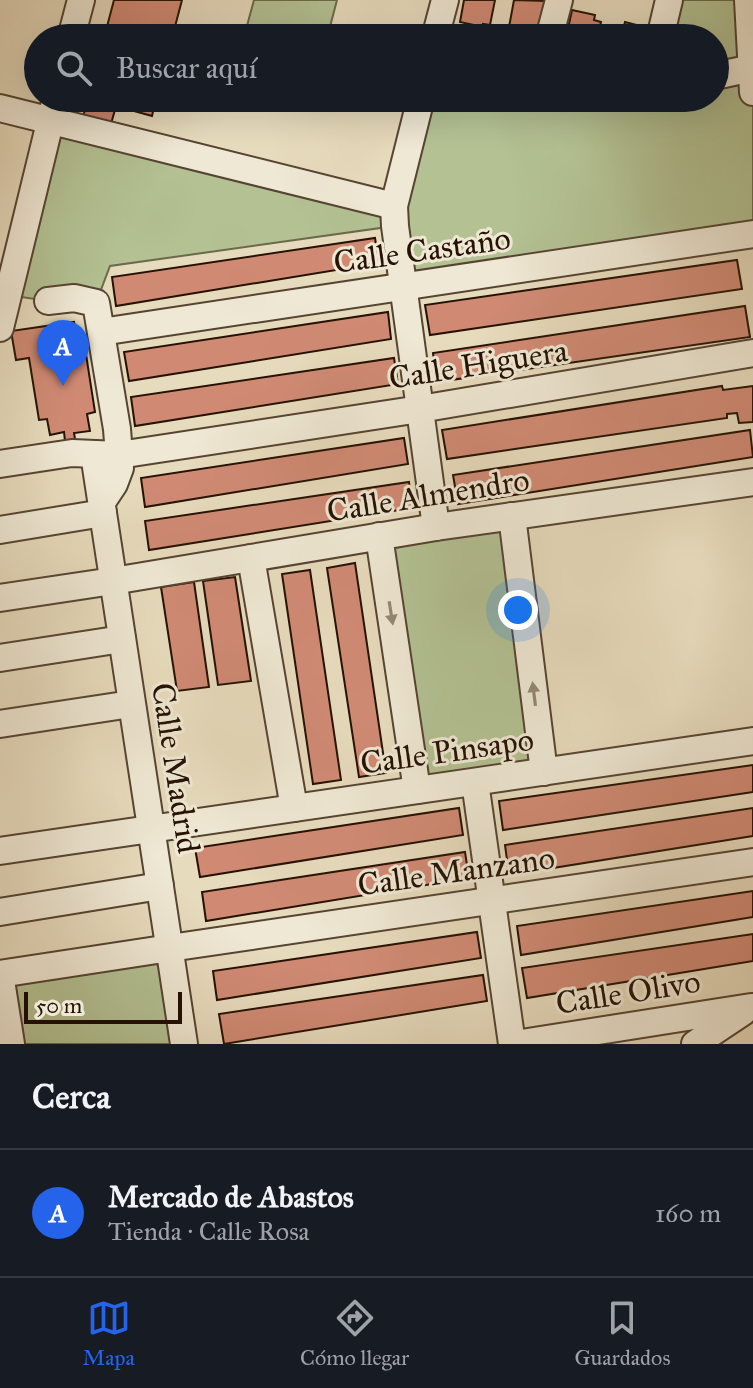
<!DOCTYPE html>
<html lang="es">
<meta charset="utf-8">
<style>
body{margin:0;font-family:"IM FELL Great Primer",serif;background:#20242c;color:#f1f3f6}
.scale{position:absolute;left:24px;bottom:20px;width:158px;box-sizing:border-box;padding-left:8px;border:4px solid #251204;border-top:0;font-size:22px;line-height:28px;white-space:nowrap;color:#251204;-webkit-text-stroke:6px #efe8d4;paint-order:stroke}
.you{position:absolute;left:518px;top:610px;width:28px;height:28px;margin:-20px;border:6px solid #fff;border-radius:50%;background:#1a73e8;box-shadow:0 0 0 12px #1a73e833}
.badge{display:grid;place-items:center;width:52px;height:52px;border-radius:50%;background:#2563eb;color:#fff;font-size:26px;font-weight:700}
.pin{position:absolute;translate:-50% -66px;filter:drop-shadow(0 2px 4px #0008)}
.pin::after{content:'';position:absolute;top:42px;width:28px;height:24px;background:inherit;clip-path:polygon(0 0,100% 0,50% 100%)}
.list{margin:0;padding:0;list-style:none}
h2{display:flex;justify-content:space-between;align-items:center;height:104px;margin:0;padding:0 32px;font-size:34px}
h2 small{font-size:26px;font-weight:400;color:#9ea1a6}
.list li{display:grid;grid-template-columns:52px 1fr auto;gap:24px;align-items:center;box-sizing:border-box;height:128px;padding:0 32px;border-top:2px solid #363941}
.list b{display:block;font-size:30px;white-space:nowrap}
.list p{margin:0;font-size:26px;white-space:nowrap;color:#9ea1a6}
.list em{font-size:26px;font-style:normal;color:#9ea1a6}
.icon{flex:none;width:44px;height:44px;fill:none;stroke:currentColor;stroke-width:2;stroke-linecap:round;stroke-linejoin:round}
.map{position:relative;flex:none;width:753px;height:1044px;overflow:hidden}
.search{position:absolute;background:#171b24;box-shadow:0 8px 32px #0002;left:24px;right:24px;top:24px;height:88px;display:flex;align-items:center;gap:20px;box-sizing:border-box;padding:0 28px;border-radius:44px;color:#9ea1a6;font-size:30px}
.sheet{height:232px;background:#171b24}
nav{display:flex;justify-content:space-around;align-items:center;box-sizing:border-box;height:112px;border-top:2px solid #363941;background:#171b24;font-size:22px;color:#9ea1a6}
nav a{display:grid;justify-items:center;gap:4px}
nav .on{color:#2563eb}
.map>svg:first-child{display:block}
</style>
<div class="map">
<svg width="753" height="1044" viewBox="0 0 753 1044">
<rect width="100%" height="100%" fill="#e7dbbd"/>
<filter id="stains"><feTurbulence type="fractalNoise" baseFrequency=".0025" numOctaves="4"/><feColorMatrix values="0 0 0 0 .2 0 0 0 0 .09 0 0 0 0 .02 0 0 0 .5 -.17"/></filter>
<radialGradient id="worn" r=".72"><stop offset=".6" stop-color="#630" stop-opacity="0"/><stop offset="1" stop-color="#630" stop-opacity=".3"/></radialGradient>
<g fill="#b3c193" stroke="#6c6a4c" stroke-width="2">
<polygon points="254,0 337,0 327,38 262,38 245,33"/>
<polygon points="669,0 748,0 753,92 753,234 404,288 395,226 110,266 96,303 48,301 8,295 51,120 394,206 421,98 715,98 715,38 660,38"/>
<polygon points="512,516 544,772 417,790 379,536"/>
<polygon points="170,948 184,1044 11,1044 0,974"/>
</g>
<g fill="#d08a74" stroke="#251204" stroke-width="2">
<polygon points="114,0 182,0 172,38 104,38"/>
<polygon points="464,0 495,0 490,25 483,24 483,27 460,22"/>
<polygon points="514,0 546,1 537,38 514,33 515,28 509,27"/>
<polygon points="572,10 595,15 594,20 601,22 597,38 566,38"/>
<polygon points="625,22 648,28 646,38 614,38 617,25 624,26"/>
<polygon points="88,98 156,98 152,116 116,106 111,124 83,117"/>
<polygon points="375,238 379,263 116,306 112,277"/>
<polygon points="737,260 742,289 430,335 425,305"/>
<polygon points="745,306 750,337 437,382 433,353"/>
<polygon points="388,312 391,339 129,381 124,352"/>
<polygon points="74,322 76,335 83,335 95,412 87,414 90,431 74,433 75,439 65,441 64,432 50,435 47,419 39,420 29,358 16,360 11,331"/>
<polygon points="394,358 398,384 135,426 131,397"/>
<polygon points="722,386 723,390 753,386 753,422 739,423 737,413 727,414 727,418 447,459 442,430"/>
<polygon points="750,430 753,457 458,504 453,475"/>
<polygon points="404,438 408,464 145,507 141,478"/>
<polygon points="409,482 412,508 149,550 145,521"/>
<polygon points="355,563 386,773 359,777 327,568"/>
<polygon points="310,570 341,780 313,784 282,574"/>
<polygon points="235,577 251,681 218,685 203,581"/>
<polygon points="194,582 209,687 177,691 161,587"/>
<polygon points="753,765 753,792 503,830 499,801"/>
<polygon points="459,808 463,835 200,877 195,848"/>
<polygon points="753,808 753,836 509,875 505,845"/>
<polygon points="465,852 469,878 206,921 202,892"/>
<polygon points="753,891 753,917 521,955 517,926"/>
<polygon points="477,932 481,958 217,1000 213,971"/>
<polygon points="753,934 753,961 527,998 522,968"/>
<polygon points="483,975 487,1001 224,1044 219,1014"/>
</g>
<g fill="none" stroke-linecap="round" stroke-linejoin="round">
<defs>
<g id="minor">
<polyline points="748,0 753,92"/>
<polyline points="71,38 81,0"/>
<polyline points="435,38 445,0"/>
<polyline points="549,38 559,0"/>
<polyline points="660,38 669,0"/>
<polyline points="715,76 752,68"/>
<polyline points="421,98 394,206 395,226 436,527"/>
<polyline points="0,108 394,206"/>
<polyline points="48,301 74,298 96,303 117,429 120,468 114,484 102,502"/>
<polyline points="0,328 56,98"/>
<polyline points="101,332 753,234"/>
<polyline points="94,454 184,1044"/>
<polyline points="0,464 72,453 119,455 420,409 753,353"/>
<polyline points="512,516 544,772"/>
<polyline points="0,530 103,513"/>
<polyline points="379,536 417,790"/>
<polyline points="251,558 294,808"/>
<polyline points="0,598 113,581 436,527 753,482"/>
<polyline points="0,658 122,639"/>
<polyline points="0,724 131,704"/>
<polyline points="475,782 512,1044"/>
<polyline points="0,851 753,741"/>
<polyline points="0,912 160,886"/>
<polyline points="0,974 170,948 753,862"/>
<polyline points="0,974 11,1044"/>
<polyline points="515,1044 751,1007"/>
<polyline points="695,1044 743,1012"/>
</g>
</defs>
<use href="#minor" stroke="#564432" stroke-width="30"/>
<use href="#minor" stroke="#efe8d4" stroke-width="26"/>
</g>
<defs><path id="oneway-solid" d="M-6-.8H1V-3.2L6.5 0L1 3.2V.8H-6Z" transform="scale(2)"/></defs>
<g fill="#948876">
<use href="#oneway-solid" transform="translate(391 613) rotate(81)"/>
<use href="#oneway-solid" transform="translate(534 694) rotate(-97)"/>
</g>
<g text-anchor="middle" stroke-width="6" stroke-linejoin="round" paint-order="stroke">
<g font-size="32" fill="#251204" stroke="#efe8d4">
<text transform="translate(422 250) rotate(-8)" y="11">Calle Castaño</text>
<text transform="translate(478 364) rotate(-9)" y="11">Calle Higuera</text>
<text transform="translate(428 495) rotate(-9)" y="11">Calle Almendro</text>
<text transform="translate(447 751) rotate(-8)" y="11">Calle Pinsapo</text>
<text transform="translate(176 768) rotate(81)" y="11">Calle Madrid</text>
<text transform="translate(456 871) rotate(-8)" y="11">Calle Manzano</text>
<text transform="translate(628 992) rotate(-9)" y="11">Calle Olivo</text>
</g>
</g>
<rect width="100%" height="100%" filter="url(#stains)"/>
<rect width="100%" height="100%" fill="url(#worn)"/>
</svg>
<div class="scale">50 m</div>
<div class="you"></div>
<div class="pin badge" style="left:63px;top:386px">A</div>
<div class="search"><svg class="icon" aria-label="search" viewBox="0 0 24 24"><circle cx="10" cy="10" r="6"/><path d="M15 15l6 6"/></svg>Buscar aquí</div>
</div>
<section class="sheet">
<h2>Cerca<small></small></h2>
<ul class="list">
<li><span class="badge">A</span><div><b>Mercado de Abastos</b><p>Tienda · Calle Rosa</p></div><em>160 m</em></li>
</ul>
</section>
<nav>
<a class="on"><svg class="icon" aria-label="map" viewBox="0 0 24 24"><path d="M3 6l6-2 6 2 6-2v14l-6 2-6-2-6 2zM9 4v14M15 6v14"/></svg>Mapa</a>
<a><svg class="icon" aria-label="directions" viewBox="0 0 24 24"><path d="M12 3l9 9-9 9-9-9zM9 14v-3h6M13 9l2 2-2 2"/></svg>Cómo llegar</a>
<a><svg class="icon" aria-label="saved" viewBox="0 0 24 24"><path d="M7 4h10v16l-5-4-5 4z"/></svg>Guardados</a>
</nav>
